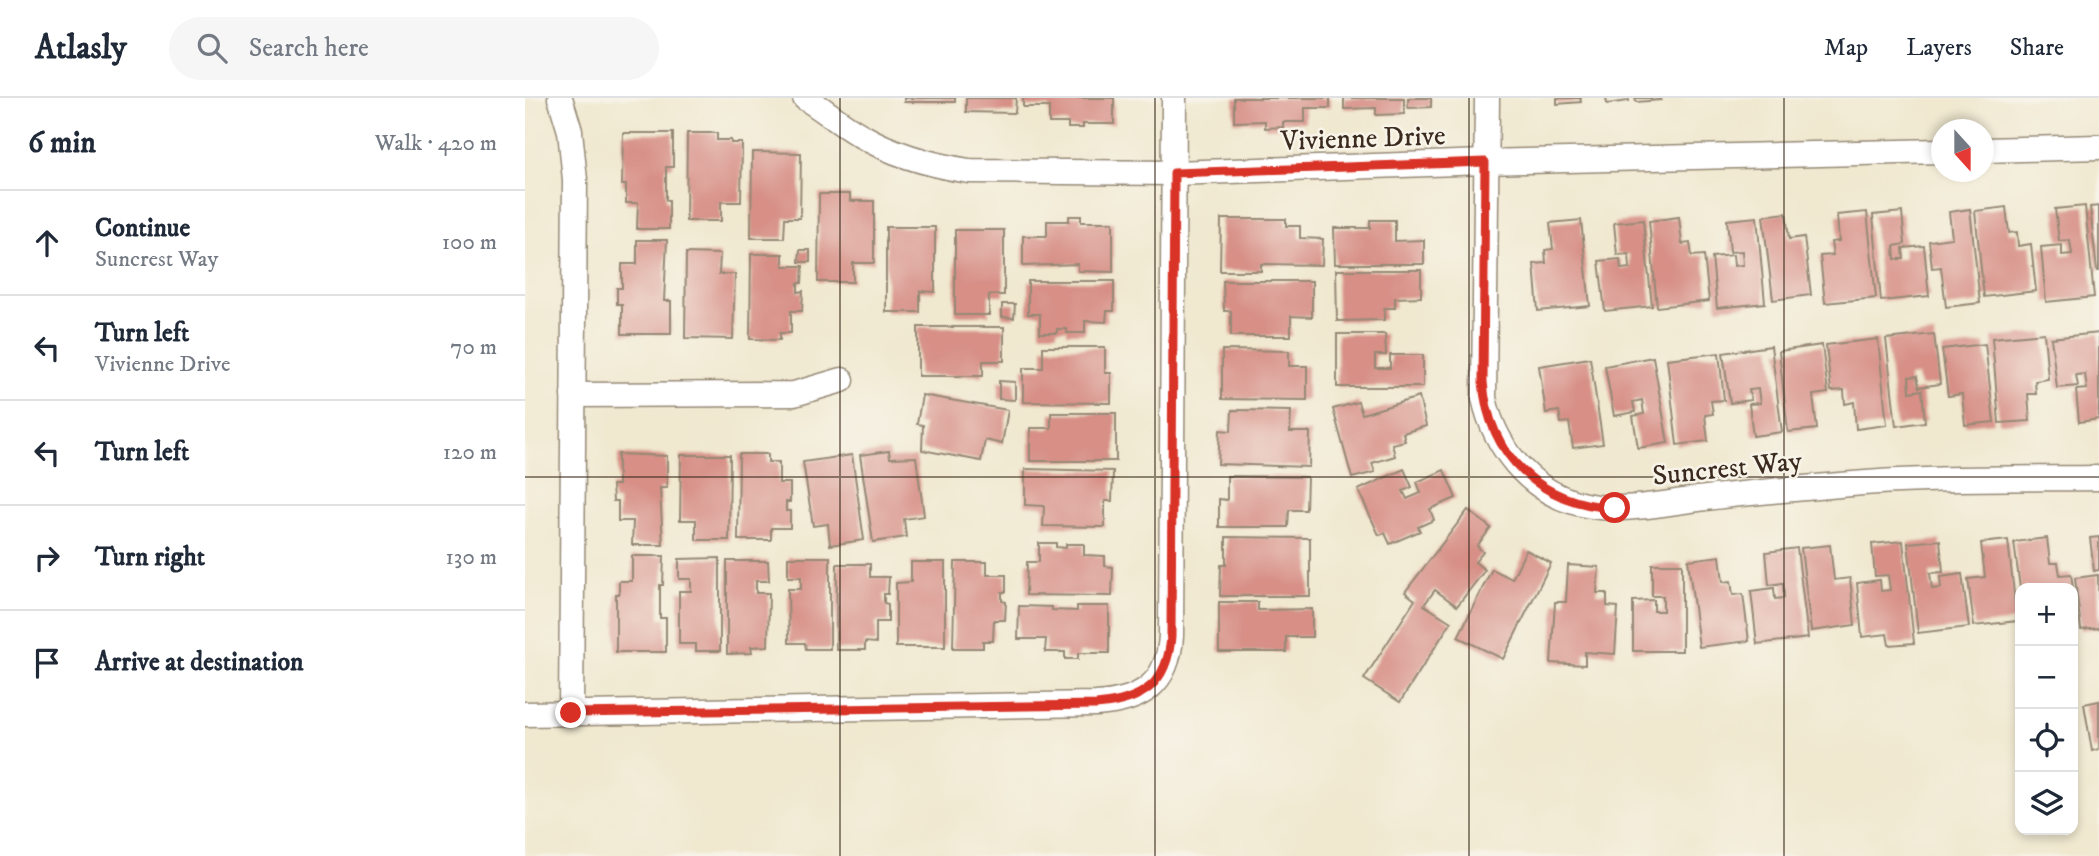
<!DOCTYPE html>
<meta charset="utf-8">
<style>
body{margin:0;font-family:"IM FELL DW Pica",serif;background:#f6f6f7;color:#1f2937}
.controls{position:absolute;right:21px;bottom:21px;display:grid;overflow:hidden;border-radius:14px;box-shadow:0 4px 10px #0003}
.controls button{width:63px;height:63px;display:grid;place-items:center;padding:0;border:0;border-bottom:2px solid #e0e1e3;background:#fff;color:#1f2937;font:35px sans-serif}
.compass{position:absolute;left:1406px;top:21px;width:63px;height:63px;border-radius:50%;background:#fff;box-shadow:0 4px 10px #0003;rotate:159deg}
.stop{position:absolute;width:21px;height:21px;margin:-16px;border:5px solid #d93025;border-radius:50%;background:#fff}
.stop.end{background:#d93025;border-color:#fff;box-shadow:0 2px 7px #0008}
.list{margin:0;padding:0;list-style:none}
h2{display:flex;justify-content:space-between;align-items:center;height:91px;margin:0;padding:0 28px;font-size:30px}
h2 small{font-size:23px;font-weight:400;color:#747a83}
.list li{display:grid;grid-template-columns:46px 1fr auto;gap:21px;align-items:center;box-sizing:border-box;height:105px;padding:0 28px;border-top:2px solid #e0e1e3}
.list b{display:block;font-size:26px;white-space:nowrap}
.list p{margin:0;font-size:23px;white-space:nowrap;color:#747a83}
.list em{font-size:23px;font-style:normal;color:#747a83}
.icon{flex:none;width:38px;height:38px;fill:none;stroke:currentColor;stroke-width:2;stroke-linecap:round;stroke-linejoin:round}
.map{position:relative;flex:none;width:1574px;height:758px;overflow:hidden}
header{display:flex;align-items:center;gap:42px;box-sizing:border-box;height:98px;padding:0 35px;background:#fff;border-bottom:2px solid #e0e1e3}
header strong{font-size:33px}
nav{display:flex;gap:38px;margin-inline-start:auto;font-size:24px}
.search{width:490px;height:63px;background:#f6f6f7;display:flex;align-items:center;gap:18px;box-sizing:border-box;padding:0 24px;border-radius:38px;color:#747a83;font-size:26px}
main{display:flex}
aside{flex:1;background:#fff}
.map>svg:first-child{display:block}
</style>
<header>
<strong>Atlasly</strong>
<div class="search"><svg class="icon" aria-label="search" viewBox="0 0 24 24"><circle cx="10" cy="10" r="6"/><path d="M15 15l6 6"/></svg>Search here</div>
<nav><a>Map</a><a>Layers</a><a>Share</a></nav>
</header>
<main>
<aside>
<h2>6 min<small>Walk · 420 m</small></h2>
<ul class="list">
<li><svg class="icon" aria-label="ahead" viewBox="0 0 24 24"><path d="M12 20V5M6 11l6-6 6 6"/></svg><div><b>Continue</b><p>Suncrest Way</p></div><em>100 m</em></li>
<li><svg class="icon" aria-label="left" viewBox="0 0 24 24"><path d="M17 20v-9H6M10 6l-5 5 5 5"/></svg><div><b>Turn left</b><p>Vivienne Drive</p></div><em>70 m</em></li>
<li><svg class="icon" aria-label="left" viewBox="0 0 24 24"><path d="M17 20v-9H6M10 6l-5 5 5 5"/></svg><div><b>Turn left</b></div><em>120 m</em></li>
<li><svg class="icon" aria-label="right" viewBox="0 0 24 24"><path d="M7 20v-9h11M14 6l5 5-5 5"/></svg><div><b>Turn right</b></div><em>130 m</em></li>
<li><svg class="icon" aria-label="arrive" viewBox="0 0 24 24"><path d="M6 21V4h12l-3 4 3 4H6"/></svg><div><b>Arrive at destination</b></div></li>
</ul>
</aside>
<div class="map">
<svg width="1574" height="758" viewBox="0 0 1574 758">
<rect width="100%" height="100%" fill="#f7f3e8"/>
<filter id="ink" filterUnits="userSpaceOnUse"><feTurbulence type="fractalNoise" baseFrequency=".0143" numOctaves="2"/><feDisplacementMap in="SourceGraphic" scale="14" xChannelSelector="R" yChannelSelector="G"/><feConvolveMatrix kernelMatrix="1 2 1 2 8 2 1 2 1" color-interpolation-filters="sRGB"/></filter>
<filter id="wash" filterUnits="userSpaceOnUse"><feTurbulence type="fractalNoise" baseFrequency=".00686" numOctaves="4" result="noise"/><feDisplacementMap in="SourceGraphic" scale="28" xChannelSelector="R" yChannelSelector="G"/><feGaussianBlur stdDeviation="1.57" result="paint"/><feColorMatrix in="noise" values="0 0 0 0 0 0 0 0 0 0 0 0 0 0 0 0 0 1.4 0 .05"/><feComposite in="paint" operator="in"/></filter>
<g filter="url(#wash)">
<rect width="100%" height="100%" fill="#f0e8cf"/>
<g id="blocks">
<g fill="#d78f86">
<rect x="379" y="0" width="51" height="4"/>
<polygon points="441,0 491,0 490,15 441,14"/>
<polygon points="498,0 589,0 589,26 558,26 558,30 543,30 543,25 524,25 524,9 498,9"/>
<polygon points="709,0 805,0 805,10 780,10 780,24 758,24 758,29 740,30 740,23 709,24"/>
<polygon points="819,0 879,0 879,16 851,17 851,10 819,11"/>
<polygon points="883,0 906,0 906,9 883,10"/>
<polygon points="1032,0 1055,0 1056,4 1032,6"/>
<polygon points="1081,0 1103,0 1104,3 1082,6"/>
<polygon points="1110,0 1136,0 1136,2 1111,4"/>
<polygon points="98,35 148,35 148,69 141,69 141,102 144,102 144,131 112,131 113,105 101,105 101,87 97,87"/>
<polygon points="162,35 192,35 192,42 206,42 206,45 217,45 216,104 196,104 196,123 161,123"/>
<polygon points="227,54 276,55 275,120 260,120 259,140 226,140"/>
<polygon points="294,96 325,96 325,103 349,103 349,165 328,165 328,184 293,184"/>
<polygon points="1560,108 1569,199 1521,204 1516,149 1537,147 1537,157 1547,156 1545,142 1534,143 1530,111"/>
<polygon points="1574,108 1574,173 1572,173 1565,109"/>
<polygon points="1481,109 1484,135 1492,134 1493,148 1506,146 1511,193 1459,199 1450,113"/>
<polygon points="1445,111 1455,205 1421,209 1416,169 1407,170 1404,143 1427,140 1424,114"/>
<polygon points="1342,114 1351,200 1300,205 1295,158 1308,157 1306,144 1314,143 1312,117"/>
<polygon points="1377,114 1380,146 1369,148 1370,161 1379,161 1378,150 1399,148 1404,198 1356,203 1348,117"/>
<polygon points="1261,115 1264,141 1279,139 1286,197 1248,202 1238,118"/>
<polygon points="544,118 556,118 556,124 588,124 588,174 553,173 553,166 498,168 498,138 522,138 522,123 544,123"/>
<polygon points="1154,119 1157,146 1165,145 1167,158 1179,157 1184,203 1132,209 1124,123"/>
<polygon points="1232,119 1240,205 1192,210 1187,159 1208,157 1209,168 1218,167 1217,153 1205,154 1202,122"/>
<polygon points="696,121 761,121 761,128 775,128 775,140 798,141 797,167 736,166 736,173 695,173"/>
<polygon points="845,122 870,122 870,143 899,142 899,166 810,166 809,130 845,130"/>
<polygon points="1056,122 1065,208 1013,213 1009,166 1021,165 1020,152 1028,151 1025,125"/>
<polygon points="1118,122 1127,208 1080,213 1074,163 1095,161 1096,171 1105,170 1104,156 1092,157 1089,125"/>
<polygon points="361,129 410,129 410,194 395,193 395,214 361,214"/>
<polygon points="430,132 479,132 479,197 464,197 464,217 430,217"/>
<polygon points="112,142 142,142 139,203 146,203 146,236 97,236 97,206 92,206 92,190 97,190 97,166 112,166"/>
<polygon points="275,152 285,152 285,164 274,164"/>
<polygon points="161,155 195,156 194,176 210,176 208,241 160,240"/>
<polygon points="226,156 258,156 258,168 278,168 277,185 273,185 273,194 278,193 277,213 266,213 266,235 255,235 255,242 225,241"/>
<polygon points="811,172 896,172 896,199 870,200 870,210 859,210 859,222 812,223"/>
<polygon points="503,183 589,183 589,213 582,213 581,224 560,223 560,235 542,235 542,231 532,231 532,235 515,235 515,216 503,216"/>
<polygon points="698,183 787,183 787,219 766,218 766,238 706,238 706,213 699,213"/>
<polygon points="477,206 490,206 489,220 477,219"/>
<polygon points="393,229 479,229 479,263 458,263 458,278 393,278"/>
<polygon points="1519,235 1523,281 1510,283 1511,296 1503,296 1505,323 1474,325 1467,240"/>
<polygon points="1574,235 1574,321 1554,324 1551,292 1562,291 1560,276 1551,277 1553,288 1532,290 1526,240"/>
<polygon points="812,236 860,236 861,257 850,257 850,270 865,270 865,257 898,257 898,289 812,289"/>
<polygon points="1409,236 1415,286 1394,289 1392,278 1384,279 1385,294 1397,292 1400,324 1371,328 1361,241"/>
<polygon points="1353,241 1362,327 1331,331 1329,304 1320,306 1319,292 1306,293 1301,247"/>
<polygon points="1460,246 1469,324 1440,327 1437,296 1423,298 1417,251"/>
<polygon points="1297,247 1303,295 1288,297 1292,331 1263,334 1254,253"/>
<polygon points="1246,248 1257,334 1228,338 1224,306 1235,305 1233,291 1224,292 1226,302 1205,305 1198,255"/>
<polygon points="518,249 580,249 580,275 586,275 586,305 498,304 498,270 518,270"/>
<polygon points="697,252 764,253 764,268 782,268 782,302 697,301"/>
<polygon points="1194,255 1199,302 1186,303 1188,316 1180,317 1183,343 1152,347 1142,261"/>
<polygon points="1128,259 1143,345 1113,350 1108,318 1119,316 1117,302 1108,304 1110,314 1089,318 1080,268"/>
<polygon points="1065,260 1078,346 1048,350 1044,324 1036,325 1034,313 1021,315 1014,268"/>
<polygon points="474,283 490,284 490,302 474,301"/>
<polygon points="397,297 483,312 477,346 460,342 456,363 397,352 398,327 392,326"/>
<polygon points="894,299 901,328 878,335 880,343 867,346 870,358 847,365 850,374 827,380 808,311 833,304 837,316"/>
<polygon points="707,312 766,313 765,334 785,334 784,369 693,366 695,332 706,333"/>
<polygon points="526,315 591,315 591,363 505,363 505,330 526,330"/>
<polygon points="364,353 365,360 391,359 399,418 379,421 381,439 348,444 335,357"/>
<polygon points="93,356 142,358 142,390 135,390 138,447 107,447 108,423 93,423 93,403 88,403 87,387 93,387"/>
<polygon points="214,356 243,356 243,364 254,364 254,385 265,385 265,404 261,404 261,413 265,413 265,430 246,430 246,442 213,442"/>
<polygon points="156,357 205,357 204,442 171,442 171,422 155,422"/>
<polygon points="327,357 339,442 305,447 303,426 288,428 278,364"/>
<polygon points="500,371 588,373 587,403 580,403 580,429 518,428 519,408 500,407"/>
<polygon points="879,371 887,389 878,393 882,401 896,395 892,384 919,372 931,400 905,411 909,422 893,429 895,433 865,446 860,435 854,437 833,392"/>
<polygon points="702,378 782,379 781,412 764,412 763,429 694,429 694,401 702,402"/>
<polygon points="943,412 966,430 952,448 958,454 950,464 960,472 932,508 910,492 899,507 926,524 875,604 839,581 890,502 880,494"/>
<polygon points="701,439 785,440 785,498 695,498 696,467 701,467"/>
<polygon points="1574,439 1574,472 1569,473 1565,440"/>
<polygon points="1522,440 1525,465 1533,465 1535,477 1546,476 1548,490 1495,490 1489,444"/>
<polygon points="1415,442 1418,474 1405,475 1407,491 1416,490 1415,479 1437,476 1444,529 1393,535 1383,445"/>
<polygon points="1483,442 1492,523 1449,528 1443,481 1460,479 1456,445"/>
<polygon points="1378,443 1389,545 1364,547 1362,536 1337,539 1332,485 1355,482 1356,493 1365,492 1363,477 1350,478 1347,446"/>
<polygon points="514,445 531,445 531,449 541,450 541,446 559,446 559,457 580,458 580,468 588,469 587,498 501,497 502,464 514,464"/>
<polygon points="1305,447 1309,482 1325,480 1330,527 1286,533 1276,450"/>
<polygon points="1272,450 1283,540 1232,546 1226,493 1249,490 1250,501 1259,500 1258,485 1244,487 1241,454"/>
<polygon points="1001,452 1026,465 978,561 933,539 967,471 987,481"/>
<polygon points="107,458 139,458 138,487 135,487 135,520 141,520 141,554 91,554 91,496 94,496 94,483 107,483"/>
<polygon points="1195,458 1198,484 1206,483 1208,497 1218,496 1224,543 1174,549 1163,462"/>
<polygon points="263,459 305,459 305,551 281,551 280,545 264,545 263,491 276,491 276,479 263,479"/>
<polygon points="195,460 195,553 171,553 171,546 154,546 154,493 166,493 166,481 154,481 154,461"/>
<polygon points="202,463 243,463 244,483 231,483 231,495 244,495 243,548 226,549 227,555 202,556"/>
<polygon points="386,464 420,464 420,549 371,549 371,485 386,484"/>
<polygon points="430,464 462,464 462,477 481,477 481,494 477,494 477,503 481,504 480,522 469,522 468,543 458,543 458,550 428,550"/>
<polygon points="312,466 345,466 345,479 364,479 363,496 359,496 359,505 363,506 363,524 351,524 351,545 340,544 340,552 311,552"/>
<polygon points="1127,466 1157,466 1157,553 1108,553 1108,503 1129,502 1129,513 1138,513 1138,498 1127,498"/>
<polygon points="1043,467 1074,469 1072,495 1082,495 1082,508 1093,509 1090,556 1060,554 1060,567 1026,565 1030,504 1041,504"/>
<polygon points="1573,477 1574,530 1556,532 1550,480"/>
<polygon points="1549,502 1552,522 1548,522 1548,503"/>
<polygon points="694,504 733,504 733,512 787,511 787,539 761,539 761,554 694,554"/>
<polygon points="494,508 527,509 527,512 552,513 552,508 584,508 584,555 553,555 553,561 540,561 540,554 520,554 521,541 493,541"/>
<polygon points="1574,603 1574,651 1567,653 1559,606"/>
</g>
</g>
</g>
<g filter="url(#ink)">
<use href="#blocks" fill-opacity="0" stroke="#968976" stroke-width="2"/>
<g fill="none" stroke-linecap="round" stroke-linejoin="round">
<defs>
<g id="minor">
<polyline points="35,0 45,33 50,82 46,615"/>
<path d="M 280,0 C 299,11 315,26 335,37 C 369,57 406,67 444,73 L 649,75 L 960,64 L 1416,53"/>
<path d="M 962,0 L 959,300 C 969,347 1003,392 1052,405 C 1091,416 1133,406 1173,401 C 1220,395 1267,391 1315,387 C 1401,379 1488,381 1574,380"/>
<polyline points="1458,52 1574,49"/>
<polyline points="48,297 269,296 317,282"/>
<path d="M 0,616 L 571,606 C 617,603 643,586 646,538 L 649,0"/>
</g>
</defs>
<use href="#minor" stroke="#968976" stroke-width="27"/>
<use href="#minor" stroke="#fff" stroke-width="24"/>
</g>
</g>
<g fill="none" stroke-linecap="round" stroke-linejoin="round" filter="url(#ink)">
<path stroke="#d93025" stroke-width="9" d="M 46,615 L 571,607 C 617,603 643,586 646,538 L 649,75 L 960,64 L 958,284 C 964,359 1016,406 1090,410"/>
</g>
<path fill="none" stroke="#3b2a1e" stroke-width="2" stroke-opacity="0.55" d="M 315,0 L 315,758M 630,0 L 630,758M 944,0 L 944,758M 1259,0 L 1259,758M 0,379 L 1574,379"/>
<g text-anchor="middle" stroke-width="5" stroke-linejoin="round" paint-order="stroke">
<g font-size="28" fill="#3b2a1e" stroke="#f7f3e8">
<text transform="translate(838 39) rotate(-2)" y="10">Vivienne Drive</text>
<text transform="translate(1202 369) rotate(-6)" y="10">Suncrest Way</text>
</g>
</g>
</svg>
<div class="controls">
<button>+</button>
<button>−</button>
<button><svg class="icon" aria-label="locate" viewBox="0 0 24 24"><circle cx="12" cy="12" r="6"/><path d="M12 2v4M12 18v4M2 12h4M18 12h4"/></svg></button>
<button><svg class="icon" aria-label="layers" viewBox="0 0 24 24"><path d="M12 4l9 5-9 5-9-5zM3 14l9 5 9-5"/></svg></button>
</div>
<svg class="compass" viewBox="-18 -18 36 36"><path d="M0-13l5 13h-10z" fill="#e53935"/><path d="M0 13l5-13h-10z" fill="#747a83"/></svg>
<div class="stop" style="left:1090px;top:410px"></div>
<div class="stop end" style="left:46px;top:615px"></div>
</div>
</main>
